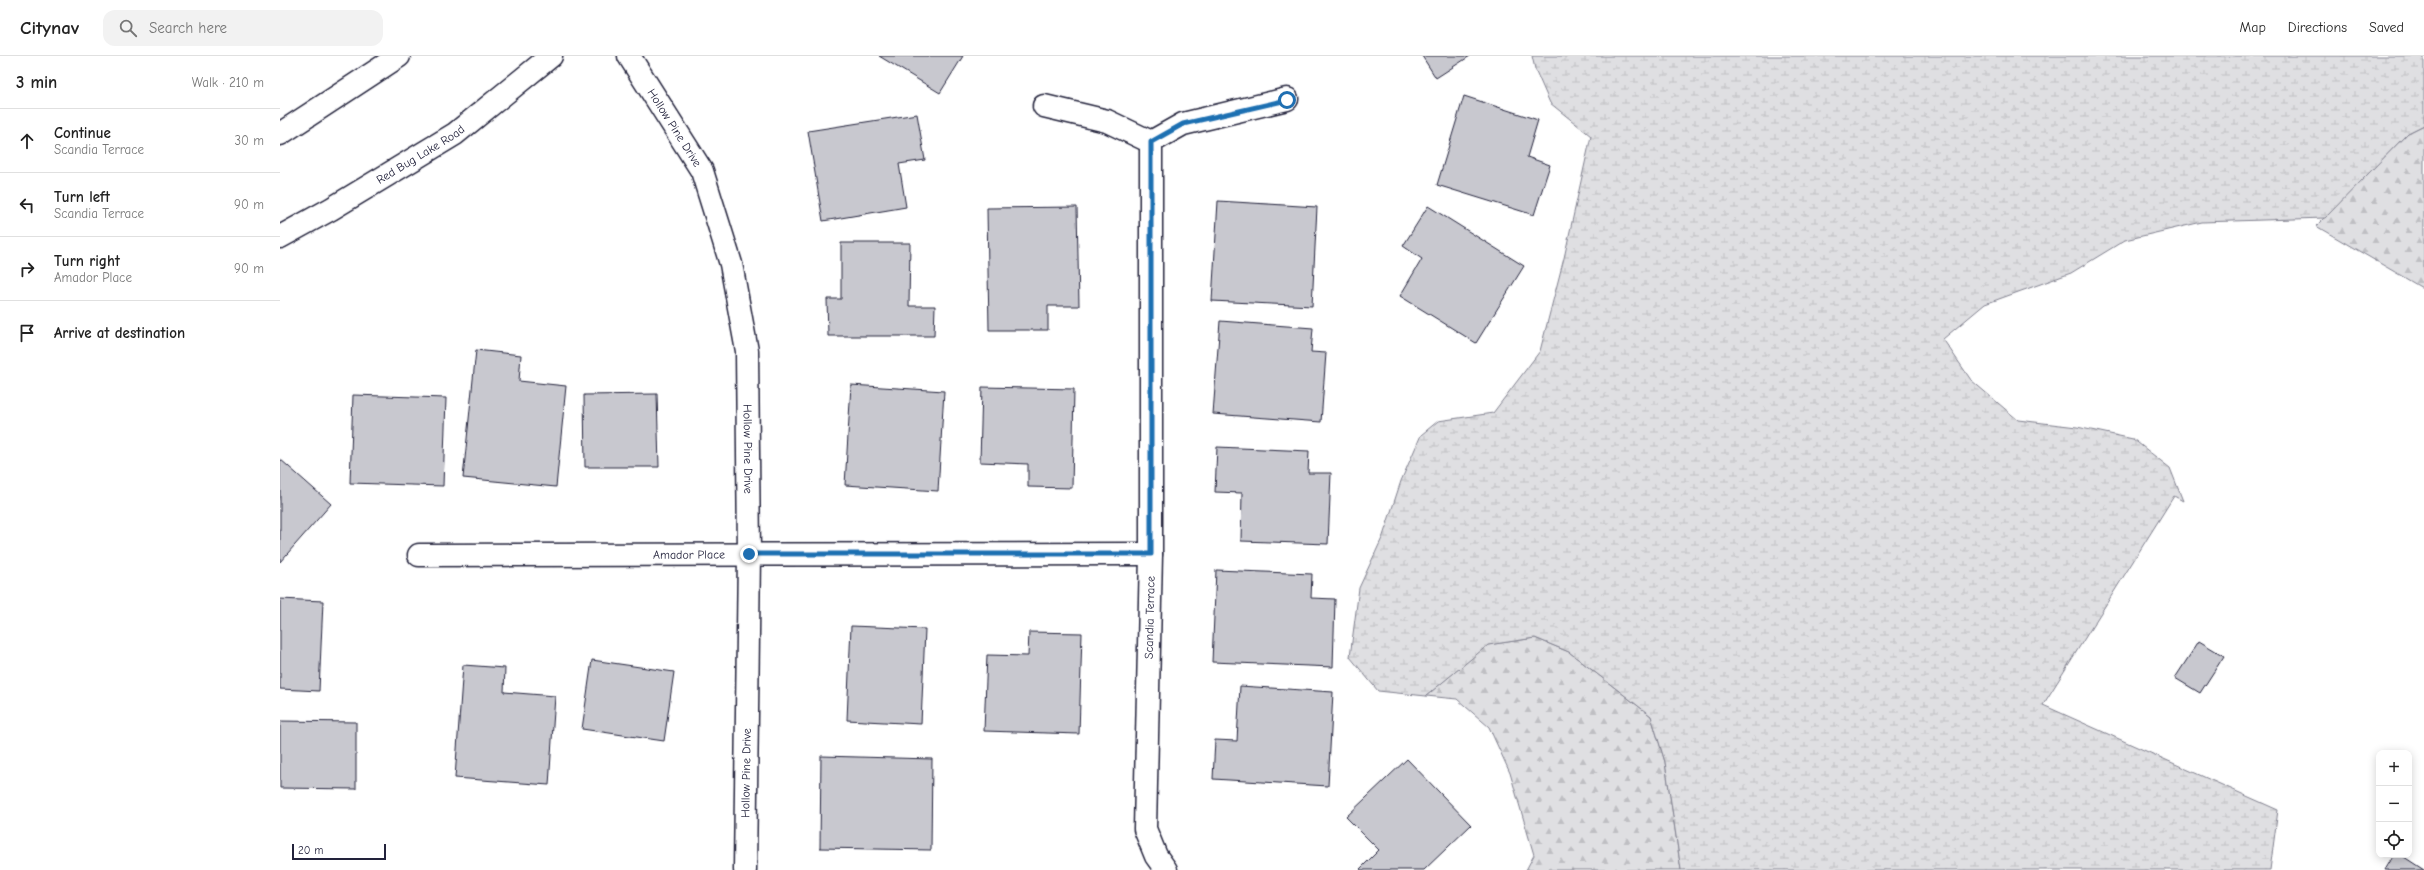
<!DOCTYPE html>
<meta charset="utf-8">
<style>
body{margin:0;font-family:"Comic Neue",sans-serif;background:#f2f2f2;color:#222}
.controls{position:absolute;right:12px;bottom:12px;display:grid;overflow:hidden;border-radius:8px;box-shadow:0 2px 10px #0003}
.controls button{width:36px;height:36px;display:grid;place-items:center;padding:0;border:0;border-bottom:1px solid #e0e0e0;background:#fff;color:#222;font:20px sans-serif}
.scale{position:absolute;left:12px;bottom:10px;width:94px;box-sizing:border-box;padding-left:4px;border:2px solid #22223b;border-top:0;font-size:11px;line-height:14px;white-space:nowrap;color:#22223b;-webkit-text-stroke:3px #fff;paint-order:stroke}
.stop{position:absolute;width:12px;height:12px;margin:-9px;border:3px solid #1f6fb2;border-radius:50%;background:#fff}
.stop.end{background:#1f6fb2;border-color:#fff;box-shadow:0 1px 4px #0008}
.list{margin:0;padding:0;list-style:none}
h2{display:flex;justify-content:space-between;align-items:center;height:52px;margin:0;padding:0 16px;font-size:17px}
h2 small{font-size:13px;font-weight:400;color:#767676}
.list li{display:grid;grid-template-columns:26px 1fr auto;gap:12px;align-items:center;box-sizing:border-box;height:64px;padding:0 16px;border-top:1px solid #e0e0e0}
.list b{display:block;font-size:15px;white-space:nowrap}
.list p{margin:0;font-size:13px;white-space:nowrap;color:#767676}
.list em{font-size:13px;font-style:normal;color:#767676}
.icon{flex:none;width:22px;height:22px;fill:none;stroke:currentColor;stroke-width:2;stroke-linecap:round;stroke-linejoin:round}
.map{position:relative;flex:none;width:2144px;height:814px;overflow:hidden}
header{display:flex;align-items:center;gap:24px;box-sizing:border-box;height:56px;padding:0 20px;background:#fff;border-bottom:1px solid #e0e0e0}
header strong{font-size:19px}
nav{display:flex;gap:22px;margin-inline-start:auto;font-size:14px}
.search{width:280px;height:36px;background:#f2f2f2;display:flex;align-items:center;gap:10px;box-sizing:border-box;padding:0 14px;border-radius:12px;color:#767676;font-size:15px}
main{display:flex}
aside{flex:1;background:#fff}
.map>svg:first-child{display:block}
</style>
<header>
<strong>Citynav</strong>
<div class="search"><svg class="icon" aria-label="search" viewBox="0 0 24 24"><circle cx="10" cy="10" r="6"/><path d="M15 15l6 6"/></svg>Search here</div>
<nav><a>Map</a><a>Directions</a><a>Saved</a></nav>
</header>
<main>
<aside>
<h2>3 min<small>Walk · 210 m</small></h2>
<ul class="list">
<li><svg class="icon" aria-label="ahead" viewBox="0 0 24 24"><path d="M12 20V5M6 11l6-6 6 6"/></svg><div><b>Continue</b><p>Scandia Terrace</p></div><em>30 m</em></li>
<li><svg class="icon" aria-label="left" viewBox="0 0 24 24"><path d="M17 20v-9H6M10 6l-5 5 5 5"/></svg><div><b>Turn left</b><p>Scandia Terrace</p></div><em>90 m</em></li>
<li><svg class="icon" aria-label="right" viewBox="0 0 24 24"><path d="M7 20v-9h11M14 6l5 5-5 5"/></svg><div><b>Turn right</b><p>Amador Place</p></div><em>90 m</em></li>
<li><svg class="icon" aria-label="arrive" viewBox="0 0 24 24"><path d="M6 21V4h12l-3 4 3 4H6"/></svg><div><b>Arrive at destination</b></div></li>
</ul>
</aside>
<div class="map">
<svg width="2144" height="814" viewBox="0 0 2144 814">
<defs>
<pattern id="forest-firs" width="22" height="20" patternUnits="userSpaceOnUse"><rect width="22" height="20" fill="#dfdfe2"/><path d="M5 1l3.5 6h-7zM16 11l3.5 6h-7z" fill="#bfbfc3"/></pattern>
<pattern id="wetland-marsh" width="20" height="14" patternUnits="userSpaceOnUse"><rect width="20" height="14" fill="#dfdfe2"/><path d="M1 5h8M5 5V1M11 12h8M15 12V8" fill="none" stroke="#bfbfc3"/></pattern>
</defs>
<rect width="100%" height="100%" fill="#fff"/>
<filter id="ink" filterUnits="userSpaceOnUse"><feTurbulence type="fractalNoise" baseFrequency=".025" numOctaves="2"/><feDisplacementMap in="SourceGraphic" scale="8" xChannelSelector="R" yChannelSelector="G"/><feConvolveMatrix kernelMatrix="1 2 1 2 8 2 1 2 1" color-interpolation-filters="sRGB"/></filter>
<g filter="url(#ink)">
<g fill="url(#forest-firs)" stroke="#80808e">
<polygon points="2144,69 2144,233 2036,170 2128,77"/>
<polygon points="1255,582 1289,596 1371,660 1385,706 1401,814 1246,814 1254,799 1230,717 1209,671 1177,643 1146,640 1207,589"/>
</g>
<polygon fill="url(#wetland-marsh)" stroke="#80808e" points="1252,0 2144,0 2144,69 2128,77 2045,162 1922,166 1845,184 1791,217 1705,248 1663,283 1691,324 1738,364 1797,371 1853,383 1890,412 1903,445 1894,440 1763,649 1998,754 1990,814 1401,814 1385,706 1371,660 1289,596 1255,582 1208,589 1146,640 1098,635 1070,601 1079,532 1103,480 1121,425 1141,379 1158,365 1213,357 1260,295 1284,202 1311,80 1270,47 1255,13"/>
<g fill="#c8c8cf" stroke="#22223b">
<polygon points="599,0 683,0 660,37"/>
<polygon points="1142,0 1190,0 1156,22"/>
<polygon points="1184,40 1258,64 1247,101 1270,109 1254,159 1157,129"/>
<polygon points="637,58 645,104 619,108 626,151 543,165 528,75"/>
<polygon points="938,145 1037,151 1032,250 932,245"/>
<polygon points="1148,150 1244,210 1196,287 1120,240 1142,203 1123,190"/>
<polygon points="797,151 799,250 768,250 768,274 709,274 707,152"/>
<polygon points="561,187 630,187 629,250 655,250 654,280 548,280 547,243 561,243"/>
<polygon points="940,265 1033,272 1031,296 1046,297 1041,366 933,358"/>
<polygon points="196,294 241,299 239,325 286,330 276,431 183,422"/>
<polygon points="571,329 664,335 658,435 565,429"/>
<polygon points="702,331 794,333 792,432 748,431 748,408 700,406"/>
<polygon points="377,338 379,411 305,411 304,339"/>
<polygon points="73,339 166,342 163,430 70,427"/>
<polygon points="937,391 1029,395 1028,417 1051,417 1048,488 961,485 962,437 935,436"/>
<polygon points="0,403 51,448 0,506"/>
<polygon points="936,514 1032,518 1031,542 1055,543 1053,611 932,606"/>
<polygon points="0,543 43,545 39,635 0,633"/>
<polygon points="571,570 645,573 641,668 567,664"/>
<polygon points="749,576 802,577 799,678 704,675 707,599 748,600"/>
<polygon points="1919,585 1944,600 1920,637 1895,622"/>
<polygon points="312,604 394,616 384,685 302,673"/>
<polygon points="183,609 225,612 224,636 275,640 269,729 175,722"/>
<polygon points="960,630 1053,636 1048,730 933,723 935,684 957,685"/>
<polygon points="0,665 76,666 76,733 0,732"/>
<polygon points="541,700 652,703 651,794 540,792"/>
<polygon points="1127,703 1191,769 1144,814 1081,814 1080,813 1099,794 1066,761"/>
<polygon points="2113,799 2121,799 2144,814 2104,814"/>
</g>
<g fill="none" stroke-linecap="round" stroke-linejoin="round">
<defs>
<g id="street">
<path id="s1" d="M 349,0 L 422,115 L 451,208 L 467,295 L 469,498 L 465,814"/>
<polyline points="764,50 827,65 871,86"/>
<path id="s2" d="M 139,499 L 871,498"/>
<path id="s3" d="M 886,814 L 876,800 L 865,773 L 871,498 L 871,86 L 903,68 L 1007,43"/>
</g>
<g id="primary">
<polyline points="0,78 119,0"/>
<path id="s4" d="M 0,181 L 51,153 L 175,78 L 271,0"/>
</g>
</defs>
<use href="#street" stroke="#22223b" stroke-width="25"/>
<use href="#primary" stroke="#22223b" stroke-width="25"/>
<use href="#street" stroke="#fff" stroke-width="22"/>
<use href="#primary" stroke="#fff" stroke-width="22"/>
</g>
</g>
<g fill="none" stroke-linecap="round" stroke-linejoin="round" filter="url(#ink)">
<polyline stroke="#1f6fb2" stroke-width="5" points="469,498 871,498 871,86 903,68 1007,44"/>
</g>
<g text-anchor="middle" stroke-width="3" stroke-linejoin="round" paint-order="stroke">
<g font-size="12" fill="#22223b" stroke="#fff">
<text dy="4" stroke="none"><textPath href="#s1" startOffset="85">Hollow Pine Drive</textPath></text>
<text dy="4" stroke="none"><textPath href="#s4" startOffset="163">Red Bug Lake Road</textPath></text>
<text dy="4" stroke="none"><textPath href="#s1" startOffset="420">Hollow Pine Drive</textPath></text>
<text dy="4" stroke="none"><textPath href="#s2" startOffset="270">Amador Place</textPath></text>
<text dy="4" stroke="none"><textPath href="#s3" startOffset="258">Scandia Terrace</textPath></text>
<text transform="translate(466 717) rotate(-89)" y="4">Hollow Pine Drive</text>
</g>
</g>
</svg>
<div class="controls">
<button>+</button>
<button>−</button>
<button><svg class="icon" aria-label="locate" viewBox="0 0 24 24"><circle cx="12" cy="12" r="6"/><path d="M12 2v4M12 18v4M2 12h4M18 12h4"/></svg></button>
</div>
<div class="scale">20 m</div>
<div class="stop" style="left:1007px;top:44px"></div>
<div class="stop end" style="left:469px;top:498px"></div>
</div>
</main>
